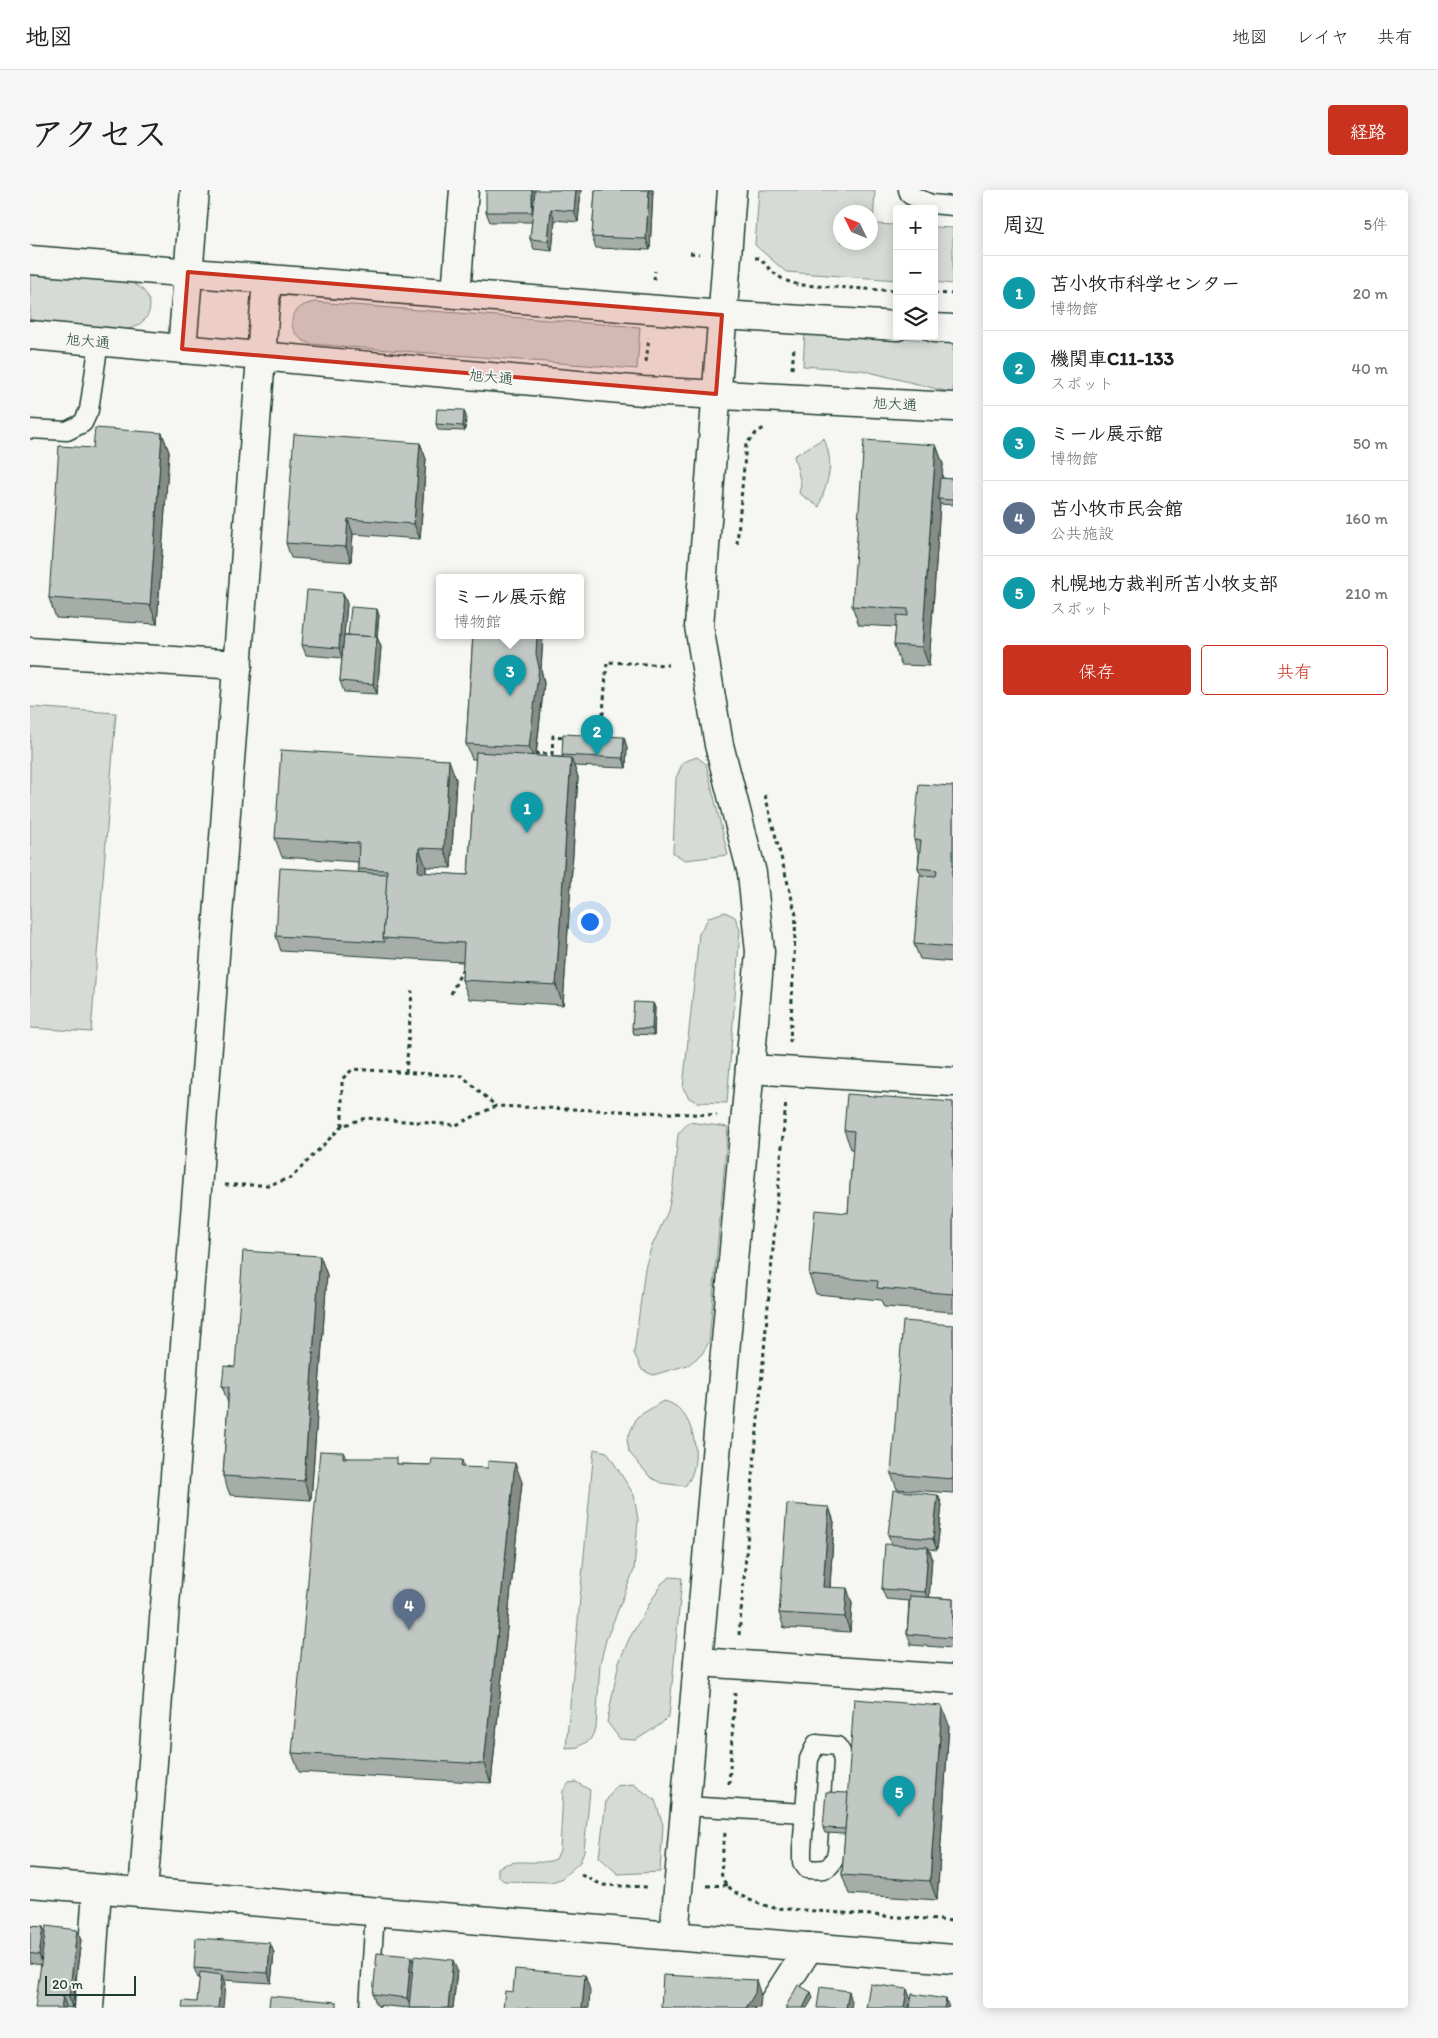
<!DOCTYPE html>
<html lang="ja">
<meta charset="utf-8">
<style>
body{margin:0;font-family:Itim,"Klee One",sans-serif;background:#f6f6f6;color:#202124}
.controls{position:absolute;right:15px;top:15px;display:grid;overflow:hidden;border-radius:5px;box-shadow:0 2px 12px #0003}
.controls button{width:45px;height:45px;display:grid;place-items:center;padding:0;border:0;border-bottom:1px solid #e0e0e0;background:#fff;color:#202124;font:25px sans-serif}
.compass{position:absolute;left:803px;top:15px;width:45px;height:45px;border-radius:50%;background:#fff;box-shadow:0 2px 12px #0003;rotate:313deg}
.scale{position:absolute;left:15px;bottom:12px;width:91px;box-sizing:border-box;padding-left:5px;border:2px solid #1f3d34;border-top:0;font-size:14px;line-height:18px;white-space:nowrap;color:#1f3d34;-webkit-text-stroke:4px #f6f6f2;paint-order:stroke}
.you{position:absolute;left:559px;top:731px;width:18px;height:18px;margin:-12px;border:4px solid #fff;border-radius:50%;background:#1a73e8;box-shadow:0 0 0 8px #1a73e833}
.badge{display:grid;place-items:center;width:32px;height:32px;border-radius:50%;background:#c8321e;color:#fff;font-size:16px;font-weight:700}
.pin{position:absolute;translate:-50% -41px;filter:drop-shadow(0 1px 2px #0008)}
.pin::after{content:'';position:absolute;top:26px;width:18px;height:15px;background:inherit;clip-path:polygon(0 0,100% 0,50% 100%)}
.popup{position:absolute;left:406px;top:384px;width:148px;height:65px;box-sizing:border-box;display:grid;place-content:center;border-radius:5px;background:#fff;filter:drop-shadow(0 1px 4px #0005);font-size:16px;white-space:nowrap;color:#757577}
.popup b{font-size:19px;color:#202124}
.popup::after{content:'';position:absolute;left:50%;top:100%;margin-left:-10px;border:10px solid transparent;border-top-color:#fff}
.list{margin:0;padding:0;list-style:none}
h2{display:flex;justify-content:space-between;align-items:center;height:65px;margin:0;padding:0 20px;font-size:21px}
h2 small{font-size:16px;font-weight:400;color:#757577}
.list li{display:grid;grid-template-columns:32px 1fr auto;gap:15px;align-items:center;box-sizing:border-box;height:75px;padding:0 20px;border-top:1px solid #e0e0e0}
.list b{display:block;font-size:19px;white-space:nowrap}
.list p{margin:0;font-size:16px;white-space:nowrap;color:#757577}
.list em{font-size:16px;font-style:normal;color:#757577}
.actions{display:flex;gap:10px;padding:15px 20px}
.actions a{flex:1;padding:11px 0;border:1px solid #c8321e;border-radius:5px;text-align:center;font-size:18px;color:#c8321e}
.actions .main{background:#c8321e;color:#fff}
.icon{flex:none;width:28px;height:28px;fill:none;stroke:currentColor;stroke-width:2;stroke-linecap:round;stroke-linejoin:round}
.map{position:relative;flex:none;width:923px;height:1818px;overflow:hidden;border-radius:5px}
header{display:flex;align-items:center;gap:30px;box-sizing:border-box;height:70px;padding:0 25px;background:#fff;border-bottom:1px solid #e0e0e0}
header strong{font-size:24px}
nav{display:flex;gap:28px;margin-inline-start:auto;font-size:18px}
.intro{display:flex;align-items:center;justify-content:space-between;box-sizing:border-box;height:120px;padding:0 30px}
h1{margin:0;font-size:35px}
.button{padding:12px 22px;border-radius:5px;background:#c8321e;color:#fff;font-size:18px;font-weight:700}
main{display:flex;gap:30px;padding:0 30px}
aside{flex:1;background:#fff;border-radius:5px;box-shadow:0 2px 12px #0003}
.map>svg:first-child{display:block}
</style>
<header>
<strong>地図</strong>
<nav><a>地図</a><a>レイヤ</a><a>共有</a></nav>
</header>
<div class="intro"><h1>アクセス</h1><a class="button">経路</a></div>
<main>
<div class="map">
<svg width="923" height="1818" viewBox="0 0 923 1818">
<rect width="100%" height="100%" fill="#f6f6f2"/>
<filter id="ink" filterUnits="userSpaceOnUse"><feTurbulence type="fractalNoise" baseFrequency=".02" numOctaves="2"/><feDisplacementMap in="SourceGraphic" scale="10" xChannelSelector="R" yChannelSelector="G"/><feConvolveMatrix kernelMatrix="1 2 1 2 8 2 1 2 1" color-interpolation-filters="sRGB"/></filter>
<g filter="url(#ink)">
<g fill="#d6dbd6" stroke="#7a8c85" fill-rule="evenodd">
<path d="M 729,0 L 845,0 L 843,34 L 867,35 L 867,90 L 756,82 L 725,55 ZM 811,22 L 841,22 L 841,52 L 811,52 Z"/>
<polygon points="904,37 923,38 923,94 904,92"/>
<path d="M 0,84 L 97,91 C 129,101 127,134 94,140 L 0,133 Z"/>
<path d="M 285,112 L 610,137 L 607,179 L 281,154 C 254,145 256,116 285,112 Z"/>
<polygon points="775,141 923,152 923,203 831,180 773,176"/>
<path d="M 794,248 C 805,278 798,288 789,317 L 769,303 L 771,294 L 764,266 Z"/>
<polygon points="0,517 86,523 61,842 0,838"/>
<polygon points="667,567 676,574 698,665 655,670 643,663 646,588 653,572"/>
<polygon points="695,722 705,727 710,740 697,913 667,912 659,908 653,898 669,744 679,727"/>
<polygon points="659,932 698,937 679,1152 672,1164 658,1175 623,1185 612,1180 604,1163 615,1078 621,1058 638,1021 643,996 648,944"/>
<path d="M 633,1211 C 665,1215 675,1275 655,1296 L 631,1293 L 620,1287 L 599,1262 L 597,1249 L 607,1227 Z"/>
<polygon points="564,1259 577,1262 604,1305 608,1330 604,1380 576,1450 570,1474 566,1538 560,1550 548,1557 536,1558"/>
<polygon points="640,1387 652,1388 639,1526 631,1534 606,1550 590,1549 577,1532 589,1472 599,1449 631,1394"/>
<path d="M 546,1592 L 560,1600 L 554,1661 L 550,1672 L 531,1689 L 521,1692 L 474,1691 L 468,1686 L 468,1678 C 486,1666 507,1677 526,1669 L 530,1660 L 533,1601 L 539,1593 Z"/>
<polygon points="603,1594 625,1610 633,1635 630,1682 588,1684 569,1667 576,1611 586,1596"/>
</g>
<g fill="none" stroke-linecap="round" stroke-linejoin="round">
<defs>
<g id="service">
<polyline points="878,0 880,5 901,14 923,16"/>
<polyline points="0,239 37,241 53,233 59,220 69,152"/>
<path d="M 786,1554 L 807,1556 L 811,1562 L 813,1572 L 807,1663 C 800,1681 796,1680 777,1679 L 772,1672 L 772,1659 L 779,1569 Z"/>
<polyline points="655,1616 775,1623"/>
<polyline points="339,1818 345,1722"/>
</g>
<g id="minor">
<polyline points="426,104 434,0"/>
<polyline points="152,159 165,0"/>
<polyline points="0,462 208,475"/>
<polyline points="720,879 923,892"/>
<polyline points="668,1472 923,1489"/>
<polyline points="113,1702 237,89"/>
<polyline points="644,1746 730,762 722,683 689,555 669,436 702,0"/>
<polyline points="59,1818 67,1699"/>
<polyline points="740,1818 779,1757"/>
</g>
<g id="tertiary">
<polyline points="0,70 692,125 867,136"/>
<polyline points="904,138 923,139"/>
<polyline points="0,145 613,201 923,217"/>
<polyline points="0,1693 923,1769"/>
</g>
</defs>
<use href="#service" stroke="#1f3d34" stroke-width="21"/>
<use href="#minor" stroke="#1f3d34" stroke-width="31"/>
<use href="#tertiary" stroke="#1f3d34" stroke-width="31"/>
<g stroke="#1f3d34" stroke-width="3" stroke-dasharray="4 4" stroke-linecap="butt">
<polyline points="660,63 669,64"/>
<path d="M 725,68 L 730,68 C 742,83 751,91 770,95 L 867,101"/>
<polyline points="624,90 625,81"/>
<polyline points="904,103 923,104"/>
<polyline points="616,172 619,148"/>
<polyline points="762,179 764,158"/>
<polyline points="707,354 716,254 727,242 736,237"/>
<polyline points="571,549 577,472 638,475"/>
<polyline points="505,563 522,564 523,546 535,547"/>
<polyline points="735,605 766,725 760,852"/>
<polyline points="421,804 433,778"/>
<polyline points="376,883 382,801"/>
<polyline points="312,936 312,889 323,879 432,886 466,916"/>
<polyline points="195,995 238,995 261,988 312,936 335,928 426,935 466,916 687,925"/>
<polyline points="709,1445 756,911"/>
<polyline points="699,1594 705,1503"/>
<path d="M 695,1643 C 694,1654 690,1677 692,1687 C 698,1704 730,1715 745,1718 L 923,1731"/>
<polyline points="551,1685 573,1695 618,1697"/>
<polyline points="677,1696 698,1695"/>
</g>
<use href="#service" stroke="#f6f6f2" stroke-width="18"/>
<use href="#minor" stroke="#f6f6f2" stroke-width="28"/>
<use href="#tertiary" stroke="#f6f6f2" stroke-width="28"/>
</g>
<g fill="#a6aca8" stroke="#1f3d34">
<polygon points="551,0 548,32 525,30 522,61 504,59 500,49 502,32 460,32 456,22"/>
<polygon points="565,0 623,0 620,60 566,58 562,47"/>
<polygon points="436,226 435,241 408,240 406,234"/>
<polygon points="132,243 139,262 127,434 26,428 19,408 63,258"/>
<polygon points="390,253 396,269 390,349 323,344 321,372 261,368 256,353"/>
<polygon points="906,255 913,274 912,288 923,289 923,315 910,314 899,476 871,475 864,455 866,437 829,435 822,416"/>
<polygon points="313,403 317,414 314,445 318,445 349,425 347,447 351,457 347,504 314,502 310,491 312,468 276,465 272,455"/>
<polygon points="443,445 513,445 511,479 514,493 506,566 533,567 532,565 597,557 596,578 544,576 548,587 533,815 439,809 432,790 433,772 251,761 246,746 329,682 328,679 328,672 252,667 245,648 426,589 421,678 396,677 396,683 438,685 446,569 442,569 436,554"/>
<polygon points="923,596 923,772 890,769 884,754 891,685 888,678 889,665 884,650"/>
<polygon points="623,813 625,818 624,845 604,844 602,838"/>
<polygon points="923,912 923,1122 854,1117 851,1110 786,1104 779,1085 818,1023 823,959 821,959 814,940"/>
<polygon points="290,1066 297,1085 281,1310 200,1305 193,1286 198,1213 192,1196"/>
<polygon points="923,1135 923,1303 867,1299 861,1284"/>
<polygon points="313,1262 316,1268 369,1274 401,1275 432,1270 434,1277 492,1292 461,1593 269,1582 262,1563"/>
<polygon points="908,1305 912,1315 907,1360 899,1359 902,1367 899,1407 923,1409 923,1458 881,1455 877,1444 879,1411 856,1409 852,1399 862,1354 858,1345"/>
<polygon points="799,1317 804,1332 800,1397 822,1413 820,1442 754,1438 749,1423"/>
<polygon points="919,1535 907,1710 819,1704 812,1685 815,1644 795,1643 793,1638 818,1603"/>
<polygon points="0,1736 13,1737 15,1744 51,1750 42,1818 36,1817 11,1775 0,1773"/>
<polygon points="240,1753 244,1763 241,1793 193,1790 195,1795 167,1812 170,1788 168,1788 164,1778"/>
<polygon points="381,1766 383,1772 427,1780 423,1818 379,1818 346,1815 343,1804"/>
</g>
<g fill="#878c88" stroke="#1f3d34">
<polygon points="502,0 506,0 506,32 502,22"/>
<polygon points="546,0 551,0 548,32 544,21"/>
<polygon points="619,0 623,0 620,60 616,49"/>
<polygon points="521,19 525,30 522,61 518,51"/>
<polygon points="434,220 436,226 435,241 433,236"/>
<polygon points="132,243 139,262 127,434 120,415"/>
<polygon points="390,253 396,269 390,349 384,334"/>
<polygon points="906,255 913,274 911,309 908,309 910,314 899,476 892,457"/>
<polygon points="318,329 323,344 321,372 316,357"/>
<polygon points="313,403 317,414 312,468 309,458"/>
<polygon points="347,419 349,425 347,447 351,457 347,504 343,494 345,448"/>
<polygon points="507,445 513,445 511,479 514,493 505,572 499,557"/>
<polygon points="594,547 597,557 596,578 593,568"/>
<polygon points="541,568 548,587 533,815 526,795"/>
<polygon points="419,570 426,589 421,678 414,659"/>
<polygon points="389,658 396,677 395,701 388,682"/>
<polygon points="623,813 625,818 624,845 622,839"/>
<polygon points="290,1066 297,1085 281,1310 274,1291"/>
<polygon points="485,1273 492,1292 461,1593 454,1574"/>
<polygon points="908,1305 912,1315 907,1360 903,1349"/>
<polygon points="799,1317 804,1332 799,1412 793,1397"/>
<polygon points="898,1357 902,1367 899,1412 895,1402"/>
<polygon points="817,1398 822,1413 820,1442 815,1427"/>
<polygon points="912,1516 919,1535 907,1710 900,1691"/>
<polygon points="13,1737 17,1748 13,1775 9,1765"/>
<polygon points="47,1740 51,1750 42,1818 39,1807"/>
<polygon points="240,1753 244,1763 241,1793 238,1783"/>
<polygon points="381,1766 385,1777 381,1818 377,1808"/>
<polygon points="423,1770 427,1780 423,1818 418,1818"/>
<polygon points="192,1785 195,1795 193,1818 188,1818"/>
<polygon points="555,1785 560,1800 559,1818 552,1818"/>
<polygon points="726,1790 731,1806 730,1818 716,1818"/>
<polygon points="877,1799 881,1810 879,1818 874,1818"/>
<polygon points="819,1801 822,1812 821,1818 816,1818"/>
<polygon points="781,1802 783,1808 777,1818 773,1818"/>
<polygon points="33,1806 36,1817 36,1818 31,1818"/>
<polygon points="916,1809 919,1818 914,1818"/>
</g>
<g fill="#c1c8c3" stroke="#1f3d34">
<rect x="456" y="0" width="46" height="22"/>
<polygon points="505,0 546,0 544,21 521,19 518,51 500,49"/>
<polygon points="565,0 619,0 616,49 562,47"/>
<polygon points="407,219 434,220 433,236 406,234"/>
<polygon points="65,238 132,243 120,415 19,408 29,256 63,258"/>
<polygon points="264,244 390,253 384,334 318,329 316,357 256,353"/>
<polygon points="834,250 906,255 892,457 864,455 867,425 878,426 878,419 822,416"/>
<polygon points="910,288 923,289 923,310 908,309"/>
<polygon points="277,400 313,403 309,458 272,455"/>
<polygon points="321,417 347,419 345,447 318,445"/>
<polygon points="314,445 347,447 343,494 310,491"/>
<polygon points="443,445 507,445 506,464 509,477 499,557 436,554"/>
<polygon points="533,544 594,547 593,568 532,565"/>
<polygon points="251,560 419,570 414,659 389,658 388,682 438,685 446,562 541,568 526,795 432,790 434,753 353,748 357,680 328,679 329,653 245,648"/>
<polygon points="889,594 923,596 923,681 922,681 922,687 923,687 923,757 884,754 890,685 906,686 907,680 888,678 891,651 884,650"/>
<polygon points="250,678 357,684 353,748 355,752 246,746"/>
<polygon points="604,812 623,813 622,839 602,838"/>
<polygon points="817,904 923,912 923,1104 847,1098 848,1091 779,1085 785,1020 818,1023 824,941 814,940"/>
<polygon points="213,1061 290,1066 274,1291 193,1286 199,1197 192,1196 194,1176 205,1177"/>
<polygon points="873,1131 923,1135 923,1289 861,1284"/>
<polygon points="290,1261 313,1262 313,1268 367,1268 367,1274 401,1275 402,1269 432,1270 431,1277 458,1278 458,1271 485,1273 454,1574 262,1563"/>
<polygon points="863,1300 908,1305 903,1349 858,1345"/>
<polygon points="757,1314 799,1317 793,1397 817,1398 815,1427 749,1423"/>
<polygon points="855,1354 898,1357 895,1402 852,1399"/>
<polygon points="880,1406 923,1409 922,1448 877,1444"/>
<polygon points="824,1509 912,1516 900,1691 812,1685"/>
<polygon points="796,1602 818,1603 815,1639 793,1638"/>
<polygon points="0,1736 13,1737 9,1765 0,1763"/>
<polygon points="16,1736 47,1740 39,1807 33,1806 31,1818 5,1818"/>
<polygon points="166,1748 240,1753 238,1783 164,1778"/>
<polygon points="347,1763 381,1766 377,1808 343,1804"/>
<polygon points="384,1766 423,1770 418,1818 379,1818"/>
<polygon points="485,1779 555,1785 552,1818 473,1818 475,1801 483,1802"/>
<polygon points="170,1782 192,1785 188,1818 152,1818 153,1811 167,1812"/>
<polygon points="633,1785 726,1790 725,1803 716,1818 631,1818"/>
<polygon points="840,1794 877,1799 874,1818 836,1818"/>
<polygon points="768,1795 781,1802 773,1818 755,1818"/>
<polygon points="790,1797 819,1801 816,1818 787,1818"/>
<polygon points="882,1804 916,1809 914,1818 880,1818"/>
<polygon points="240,1806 307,1812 307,1818 239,1818"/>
</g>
</g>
<path fill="#c8321e" fill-opacity="0.2" stroke="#c8321e" stroke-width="4" stroke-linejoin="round" d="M 158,82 L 692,125 L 686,204 L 152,159 Z"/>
<g text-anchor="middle" stroke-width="4" stroke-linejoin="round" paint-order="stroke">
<g font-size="15" fill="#1f3d34" stroke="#f6f6f2">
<text transform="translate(58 151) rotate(5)" y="5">旭大通</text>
<text transform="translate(461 187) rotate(5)" y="5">旭大通</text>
<text transform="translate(865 214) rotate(3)" y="5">旭大通</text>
</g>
</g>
</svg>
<div class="controls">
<button>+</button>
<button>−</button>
<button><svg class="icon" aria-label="layers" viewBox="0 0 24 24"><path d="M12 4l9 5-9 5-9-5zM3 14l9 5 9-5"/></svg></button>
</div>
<svg class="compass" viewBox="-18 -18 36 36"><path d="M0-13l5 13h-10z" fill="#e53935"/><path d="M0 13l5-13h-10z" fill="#757577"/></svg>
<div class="scale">20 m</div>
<div class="you"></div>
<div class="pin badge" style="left:497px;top:643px;background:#0f9aa8">1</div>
<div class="pin badge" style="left:567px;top:566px;background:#0f9aa8">2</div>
<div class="pin badge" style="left:480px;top:506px;background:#0f9aa8">3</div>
<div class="popup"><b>ミール展示館</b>博物館</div>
<div class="pin badge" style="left:379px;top:1440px;background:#5c6f8a">4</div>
<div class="pin badge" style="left:869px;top:1627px;background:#0f9aa8">5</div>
</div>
<aside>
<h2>周辺<small>5件</small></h2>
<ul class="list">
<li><span class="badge" style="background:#0f9aa8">1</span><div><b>苫小牧市科学センター</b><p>博物館</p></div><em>20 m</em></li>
<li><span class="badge" style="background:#0f9aa8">2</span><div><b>機関車C11-133</b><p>スポット</p></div><em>40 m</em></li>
<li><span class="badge" style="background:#0f9aa8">3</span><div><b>ミール展示館</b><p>博物館</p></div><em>50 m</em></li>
<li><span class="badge" style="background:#5c6f8a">4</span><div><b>苫小牧市民会館</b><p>公共施設</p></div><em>160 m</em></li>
<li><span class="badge" style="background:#0f9aa8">5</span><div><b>札幌地方裁判所苫小牧支部</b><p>スポット</p></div><em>210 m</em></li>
</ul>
<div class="actions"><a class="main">保存</a><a>共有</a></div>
</aside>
</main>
